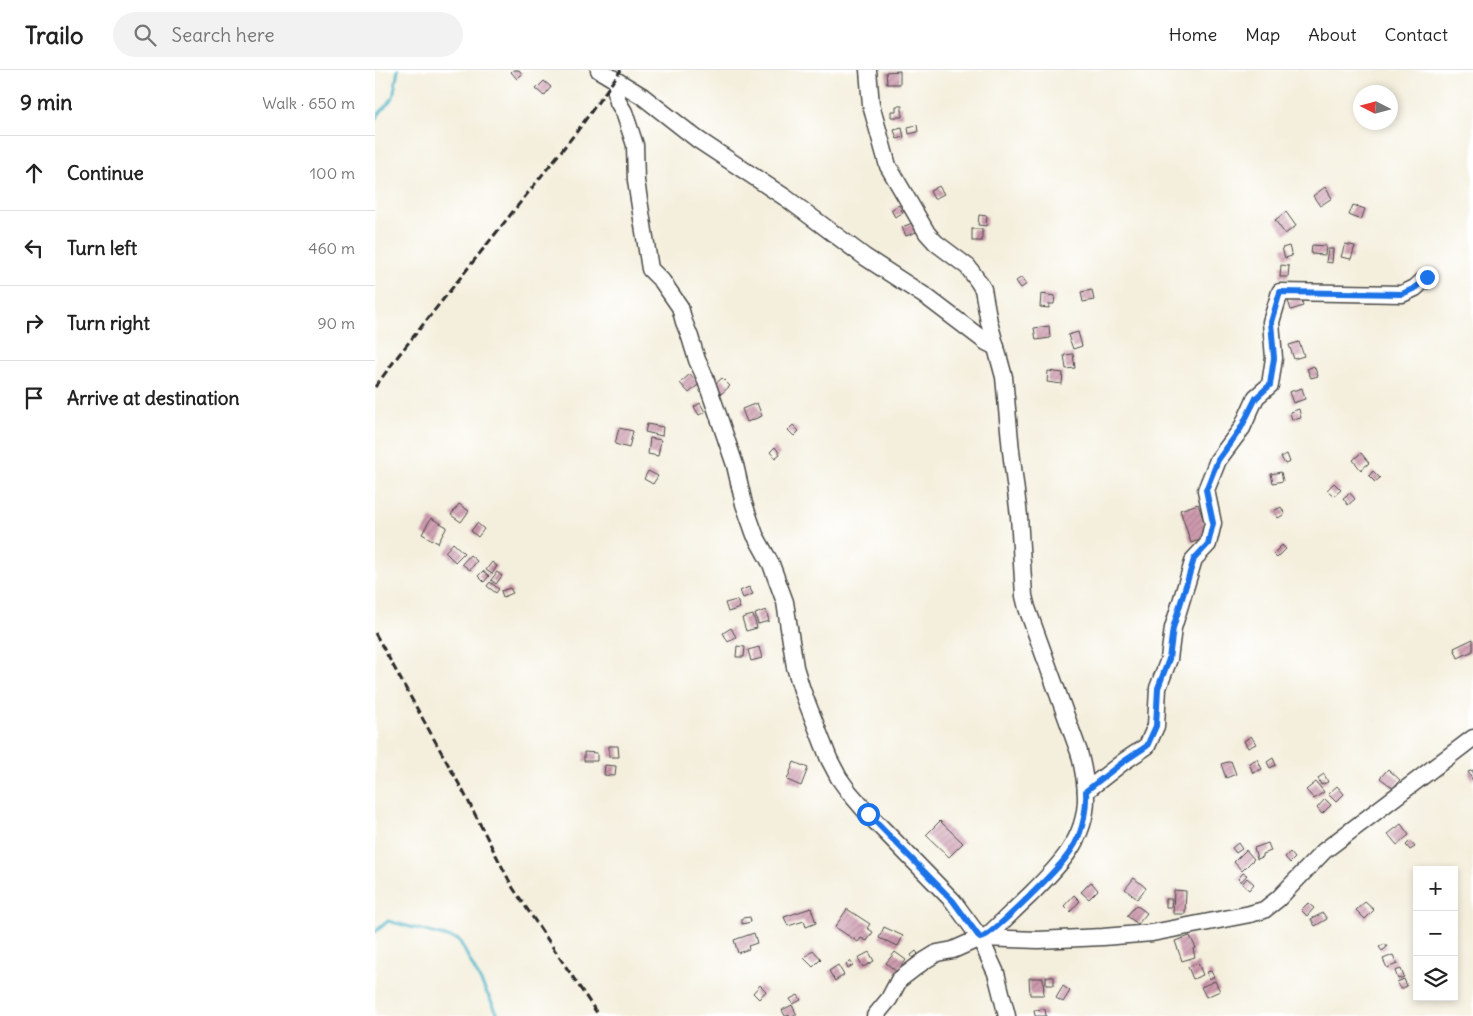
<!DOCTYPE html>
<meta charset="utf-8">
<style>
body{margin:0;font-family:Delius,sans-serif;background:#f2f2f2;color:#222}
.controls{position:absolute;right:15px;bottom:15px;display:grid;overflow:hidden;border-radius:0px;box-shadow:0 2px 8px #0003}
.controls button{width:45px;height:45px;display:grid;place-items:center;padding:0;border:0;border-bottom:1px solid #e0e0e0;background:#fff;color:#222;font:25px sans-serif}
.compass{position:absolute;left:978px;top:15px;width:45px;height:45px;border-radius:50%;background:#fff;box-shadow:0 2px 8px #0003;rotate:276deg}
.stop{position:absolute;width:15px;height:15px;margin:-11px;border:4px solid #1a73e8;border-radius:50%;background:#fff}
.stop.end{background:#1a73e8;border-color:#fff;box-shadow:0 1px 5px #0008}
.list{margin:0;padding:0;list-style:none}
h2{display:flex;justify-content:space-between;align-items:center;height:65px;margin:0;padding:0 20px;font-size:21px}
h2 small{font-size:16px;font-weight:400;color:#767676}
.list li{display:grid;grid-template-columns:32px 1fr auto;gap:15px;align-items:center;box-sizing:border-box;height:75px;padding:0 20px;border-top:1px solid #e0e0e0}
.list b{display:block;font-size:19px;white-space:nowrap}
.list em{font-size:16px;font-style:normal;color:#767676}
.icon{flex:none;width:28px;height:28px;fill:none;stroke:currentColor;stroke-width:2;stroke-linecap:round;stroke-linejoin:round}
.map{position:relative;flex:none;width:1098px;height:946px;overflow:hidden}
header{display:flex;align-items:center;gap:30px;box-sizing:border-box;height:70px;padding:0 25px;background:#fff;border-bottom:1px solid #e0e0e0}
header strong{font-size:24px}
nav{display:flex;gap:28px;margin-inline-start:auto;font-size:18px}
.search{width:350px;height:45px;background:#f2f2f2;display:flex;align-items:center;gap:12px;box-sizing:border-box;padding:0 18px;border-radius:28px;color:#767676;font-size:19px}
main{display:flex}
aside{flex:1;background:#fff}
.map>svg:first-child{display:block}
</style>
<header>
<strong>Trailo</strong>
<div class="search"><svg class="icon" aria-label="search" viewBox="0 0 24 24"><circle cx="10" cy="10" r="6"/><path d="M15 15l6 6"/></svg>Search here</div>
<nav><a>Home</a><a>Map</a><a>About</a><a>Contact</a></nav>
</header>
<main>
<aside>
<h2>9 min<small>Walk · 650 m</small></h2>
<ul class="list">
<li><svg class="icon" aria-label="ahead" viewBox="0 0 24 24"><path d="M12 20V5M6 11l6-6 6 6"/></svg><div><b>Continue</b></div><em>100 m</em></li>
<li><svg class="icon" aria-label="left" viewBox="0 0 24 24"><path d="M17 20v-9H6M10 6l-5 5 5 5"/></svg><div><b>Turn left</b></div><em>460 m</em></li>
<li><svg class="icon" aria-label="right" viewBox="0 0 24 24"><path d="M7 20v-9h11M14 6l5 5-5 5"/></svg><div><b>Turn right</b></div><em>90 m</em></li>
<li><svg class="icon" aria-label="arrive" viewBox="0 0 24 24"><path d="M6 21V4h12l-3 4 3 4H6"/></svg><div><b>Arrive at destination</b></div></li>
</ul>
</aside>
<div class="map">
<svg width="1098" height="946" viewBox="0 0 1098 946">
<defs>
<pattern id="building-hatch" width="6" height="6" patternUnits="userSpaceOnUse" patternTransform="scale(1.25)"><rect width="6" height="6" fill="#cf9baf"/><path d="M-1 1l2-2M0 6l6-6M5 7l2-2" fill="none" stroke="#a87f8f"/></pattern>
</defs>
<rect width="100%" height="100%" fill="#fff"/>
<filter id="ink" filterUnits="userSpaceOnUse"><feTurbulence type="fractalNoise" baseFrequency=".02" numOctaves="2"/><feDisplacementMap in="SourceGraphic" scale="10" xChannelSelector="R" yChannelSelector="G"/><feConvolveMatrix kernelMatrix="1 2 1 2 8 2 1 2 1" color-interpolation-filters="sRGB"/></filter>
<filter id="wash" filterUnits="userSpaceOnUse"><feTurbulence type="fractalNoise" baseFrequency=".0096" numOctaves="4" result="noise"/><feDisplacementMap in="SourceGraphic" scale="20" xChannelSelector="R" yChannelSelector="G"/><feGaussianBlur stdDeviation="1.12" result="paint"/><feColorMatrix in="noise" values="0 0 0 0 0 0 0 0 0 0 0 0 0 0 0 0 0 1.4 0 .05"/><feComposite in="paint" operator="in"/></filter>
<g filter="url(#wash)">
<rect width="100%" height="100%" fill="#f4efdd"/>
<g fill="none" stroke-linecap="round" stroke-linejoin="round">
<g stroke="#47b2c5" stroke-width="3">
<polyline points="0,49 18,27 23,0"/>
<polyline points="0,862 13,851 84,870 124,946"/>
</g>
</g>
<g id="blocks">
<g fill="url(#building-hatch)">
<polygon points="138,0 144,0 147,4 142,9 136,2"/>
<polygon points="525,1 525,14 512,14 511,2"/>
<polygon points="169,11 176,17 169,26 161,19"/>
<polygon points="521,36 527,36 527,47 516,47 516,41 521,41"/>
<polygon points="542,55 543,62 534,64 533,57"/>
<polygon points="527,58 529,67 522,69 519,60"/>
<polygon points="564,116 569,124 559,129 555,121"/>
<polygon points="950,117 957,128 945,136 938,126"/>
<polygon points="524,135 528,143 520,147 516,140"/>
<polygon points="978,135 990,139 986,150 974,145"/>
<polygon points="911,142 921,156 910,164 900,150"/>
<polygon points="604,145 612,146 611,156 603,155"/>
<polygon points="540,152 544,161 531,166 527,157"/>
<rect x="597" y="159" width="10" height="12"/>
<polygon points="970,174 980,176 976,189 966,187"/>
<polygon points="937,175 951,176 950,185 936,184"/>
<polygon points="914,176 917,186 910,188 907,178"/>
<polygon points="953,179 958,179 957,193 951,192"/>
<polygon points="906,195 914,196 913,207 905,207"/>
<polygon points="647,207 652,214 646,218 641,211"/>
<polygon points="717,220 719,230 708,232 706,222"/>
<polygon points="666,224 680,226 679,234 674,234 674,238 665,237"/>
<polygon points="926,227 928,236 916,240 913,231"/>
<polygon points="674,256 675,268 661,270 659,258"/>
<polygon points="703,262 707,276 698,279 693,265"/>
<polygon points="924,272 929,286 919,289 914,275"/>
<polygon points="698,284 700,298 691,299 689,285"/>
<polygon points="939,296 943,306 936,308 932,299"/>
<polygon points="673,301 688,303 687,314 672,312"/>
<polygon points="315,304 324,314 314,323 305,313"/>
<polygon points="347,308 355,316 346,324 339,315"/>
<polygon points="927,318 930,329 918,333 914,322"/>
<polygon points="325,333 330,342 324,345 319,337"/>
<polygon points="382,333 387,346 372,352 367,339"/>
<polygon points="924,339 926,348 917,350 915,342"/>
<polygon points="272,354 288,357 287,366 270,362"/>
<polygon points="418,355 424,361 419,366 413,360"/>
<polygon points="244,358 258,361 254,378 240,374"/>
<polygon points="275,368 286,370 283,386 273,384"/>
<polygon points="400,377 405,384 400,388 395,382"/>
<polygon points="986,383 994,393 986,400 978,390"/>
<polygon points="912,384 915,392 910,394 906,387"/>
<polygon points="273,401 283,406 278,414 269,409"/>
<polygon points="998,401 1005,408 1000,412 994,406"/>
<polygon points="906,402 908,411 898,413 896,404"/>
<polygon points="959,413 966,420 959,426 952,420"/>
<polygon points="975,423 980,429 973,435 968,428"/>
<polygon points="84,434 94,441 86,452 76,445"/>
<polygon points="823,434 834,467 816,473 805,440"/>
<polygon points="906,437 910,444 903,448 899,441"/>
<polygon points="56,448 72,457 63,473 47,464"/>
<polygon points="102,453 109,459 103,467 96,461"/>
<polygon points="78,473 89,483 80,492 70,482"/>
<polygon points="907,475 911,479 902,488 898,484"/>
<polygon points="95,485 102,491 95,500 87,494"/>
<polygon points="117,492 122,496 117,504 111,500"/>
<polygon points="108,501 114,506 109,512 103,506"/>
<polygon points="122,502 127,506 121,514 116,510"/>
<polygon points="115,512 124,519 121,523 112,516"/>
<polygon points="374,517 378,524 368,528 365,521"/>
<polygon points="135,518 138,523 128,527 126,521"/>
<polygon points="362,530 365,538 353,542 350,533"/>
<polygon points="391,540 394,551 383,554 380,544"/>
<polygon points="378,545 382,558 371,561 367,548"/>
<polygon points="356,558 361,567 353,572 348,563"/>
<polygon points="1098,569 1098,581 1083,588 1079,578"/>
<polygon points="362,576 370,577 369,587 361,587"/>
<polygon points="384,577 387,588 376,591 373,580"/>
<polygon points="876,666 881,674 873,678 869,671"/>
<polygon points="234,676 243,676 244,687 234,687"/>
<polygon points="209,682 222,683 222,691 209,691"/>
<polygon points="898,688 901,695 895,698 892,692"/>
<polygon points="882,689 887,699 878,703 874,693"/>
<polygon points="856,691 861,704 851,708 846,694"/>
<polygon points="419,692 433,698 426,716 412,710"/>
<polygon points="230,695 241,696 240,706 229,705"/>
<polygon points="1013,699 1025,710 1018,718 1005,708"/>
<polygon points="1098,700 1098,711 1093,702"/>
<polygon points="949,704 953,712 946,715 943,708"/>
<polygon points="941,712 949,722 939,729 931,720"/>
<polygon points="962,716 969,724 961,732 953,724"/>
<polygon points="950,729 956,735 947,744 942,738"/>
<polygon points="565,751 588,773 574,787 551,765"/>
<polygon points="1026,754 1034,765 1022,775 1013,764"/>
<polygon points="1035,771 1040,777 1035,780 1031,775"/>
<polygon points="863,773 867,779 861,783 857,778"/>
<polygon points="893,773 896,781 888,784 888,787 882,789 879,778"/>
<polygon points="871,780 879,789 867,801 859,792"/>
<polygon points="915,782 920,788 915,793 910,787"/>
<polygon points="868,803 872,805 866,812 863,809"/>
<polygon points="759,808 771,818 762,829 750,819"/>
<polygon points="872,808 879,814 874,820 867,814"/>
<polygon points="716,812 723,820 714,829 706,822"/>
<polygon points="799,820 811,821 810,844 798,844"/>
<polygon points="699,825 705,831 695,842 689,836"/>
<polygon points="791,829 797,829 796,837 791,837"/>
<polygon points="990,832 999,840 990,849 981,840"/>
<polygon points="933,833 939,838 932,846 926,840"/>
<polygon points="761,835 772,843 763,854 752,846"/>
<polygon points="436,838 441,853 431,857 429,851 413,856 409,847"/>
<polygon points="472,839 495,854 492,858 498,862 492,871 486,868 483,872 460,857"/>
<polygon points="948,843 952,849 940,856 936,849"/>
<polygon points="375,847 376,852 367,854 367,848"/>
<polygon points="509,857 528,866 523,876 504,868"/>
<polygon points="379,863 382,873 373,876 374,879 363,883 359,870"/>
<polygon points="815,866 821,878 818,879 820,887 807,891 800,871"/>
<polygon points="1010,874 1012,877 1007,881 1004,877"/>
<polygon points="438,880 446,889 438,897 429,888"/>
<polygon points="541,881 544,886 539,890 536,885"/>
<polygon points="494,882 499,891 488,897 483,888"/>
<polygon points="520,882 531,890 522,902 511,893"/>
<polygon points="1018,885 1022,894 1012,898 1008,889"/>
<polygon points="475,891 478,895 473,898 471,895"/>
<polygon points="823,893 828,905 818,909 813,897"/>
<polygon points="463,895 469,905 460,911 454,901"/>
<polygon points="1026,899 1029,907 1023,909 1020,901"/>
<polygon points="836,901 839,907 834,909 832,902"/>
<rect x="671" y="907" width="8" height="8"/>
<polygon points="654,908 668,908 669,925 655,925"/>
<polygon points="1029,909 1032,916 1026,919 1022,912"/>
<polygon points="840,911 845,921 831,927 826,917"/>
<polygon points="385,915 391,921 384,929 378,923"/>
<polygon points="688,916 695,921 688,932 681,928"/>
<polygon points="423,925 426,930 418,934 415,929"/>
<polygon points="417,935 422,945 410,946 407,940"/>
<polygon points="670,939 671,946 660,946 659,940"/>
</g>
</g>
</g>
<g filter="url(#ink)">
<use href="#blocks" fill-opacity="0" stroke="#494846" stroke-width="1"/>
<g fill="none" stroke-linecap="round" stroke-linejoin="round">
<defs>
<g id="minor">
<polyline points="224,0 267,26 322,69 411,128 490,187 553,228 611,272 621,277"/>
<path d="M 493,0 L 496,35 L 513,96 L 552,163 L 561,173 L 593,197 L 603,211 L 608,219 L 614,252 L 629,307 L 636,381 L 644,446 L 649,526 L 652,538 L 704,682 C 708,697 711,712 711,728 C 711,770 683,797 655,825 C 640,839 625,854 610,868"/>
<polyline points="243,12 241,22 243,32 249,42 260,75 261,111 275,199 287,211 305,237 309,252 315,267 322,290 329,305 341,339 360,395 369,434 380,465 396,494 410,532 420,597 427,620 454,689 464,708 474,722 493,744 578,831 605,868 621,903 632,946"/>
<polyline points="711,721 748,692 772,676 781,656 783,618 794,589 798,558 819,489 833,474 838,453 831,420 843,390 867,358 881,327 895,315 899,288 896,252 905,222 1027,224 1040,218 1052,207"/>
<polyline points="500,946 514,929 524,910 549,891 562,883 578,880 605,868 663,870 728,867 777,863 875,844 889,840 903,829 949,781 1098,668"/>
</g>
</defs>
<use href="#minor" stroke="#494846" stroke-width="19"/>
<use href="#minor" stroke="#fff" stroke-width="16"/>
<g stroke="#2b2b2b" stroke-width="3" stroke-dasharray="8 4" stroke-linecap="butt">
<polyline points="0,317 23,286 203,60 246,0"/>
<polyline points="0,563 89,723 138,818 224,946"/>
</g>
</g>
</g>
<g fill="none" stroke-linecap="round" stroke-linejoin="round" filter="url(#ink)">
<path stroke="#1a73e8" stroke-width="6" d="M 493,744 L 578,831 L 605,868 C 616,867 679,802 689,790 C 693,785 697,779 700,774 C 708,759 712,738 711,721 L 748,692 L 772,676 L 781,656 L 783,618 L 794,589 L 798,558 L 819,489 L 833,474 L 838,453 L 831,420 L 843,390 L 866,358 L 881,328 L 895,315 L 899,288 L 896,252 L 905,222 L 1027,224 L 1040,218 L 1052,207"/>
</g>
</svg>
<div class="controls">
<button>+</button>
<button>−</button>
<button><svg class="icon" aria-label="layers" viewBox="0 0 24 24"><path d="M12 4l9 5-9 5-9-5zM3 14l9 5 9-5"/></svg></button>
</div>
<svg class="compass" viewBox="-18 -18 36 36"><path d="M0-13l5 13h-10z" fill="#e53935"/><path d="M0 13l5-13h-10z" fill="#767676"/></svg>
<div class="stop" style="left:493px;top:744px"></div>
<div class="stop end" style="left:1052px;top:207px"></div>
</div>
</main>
